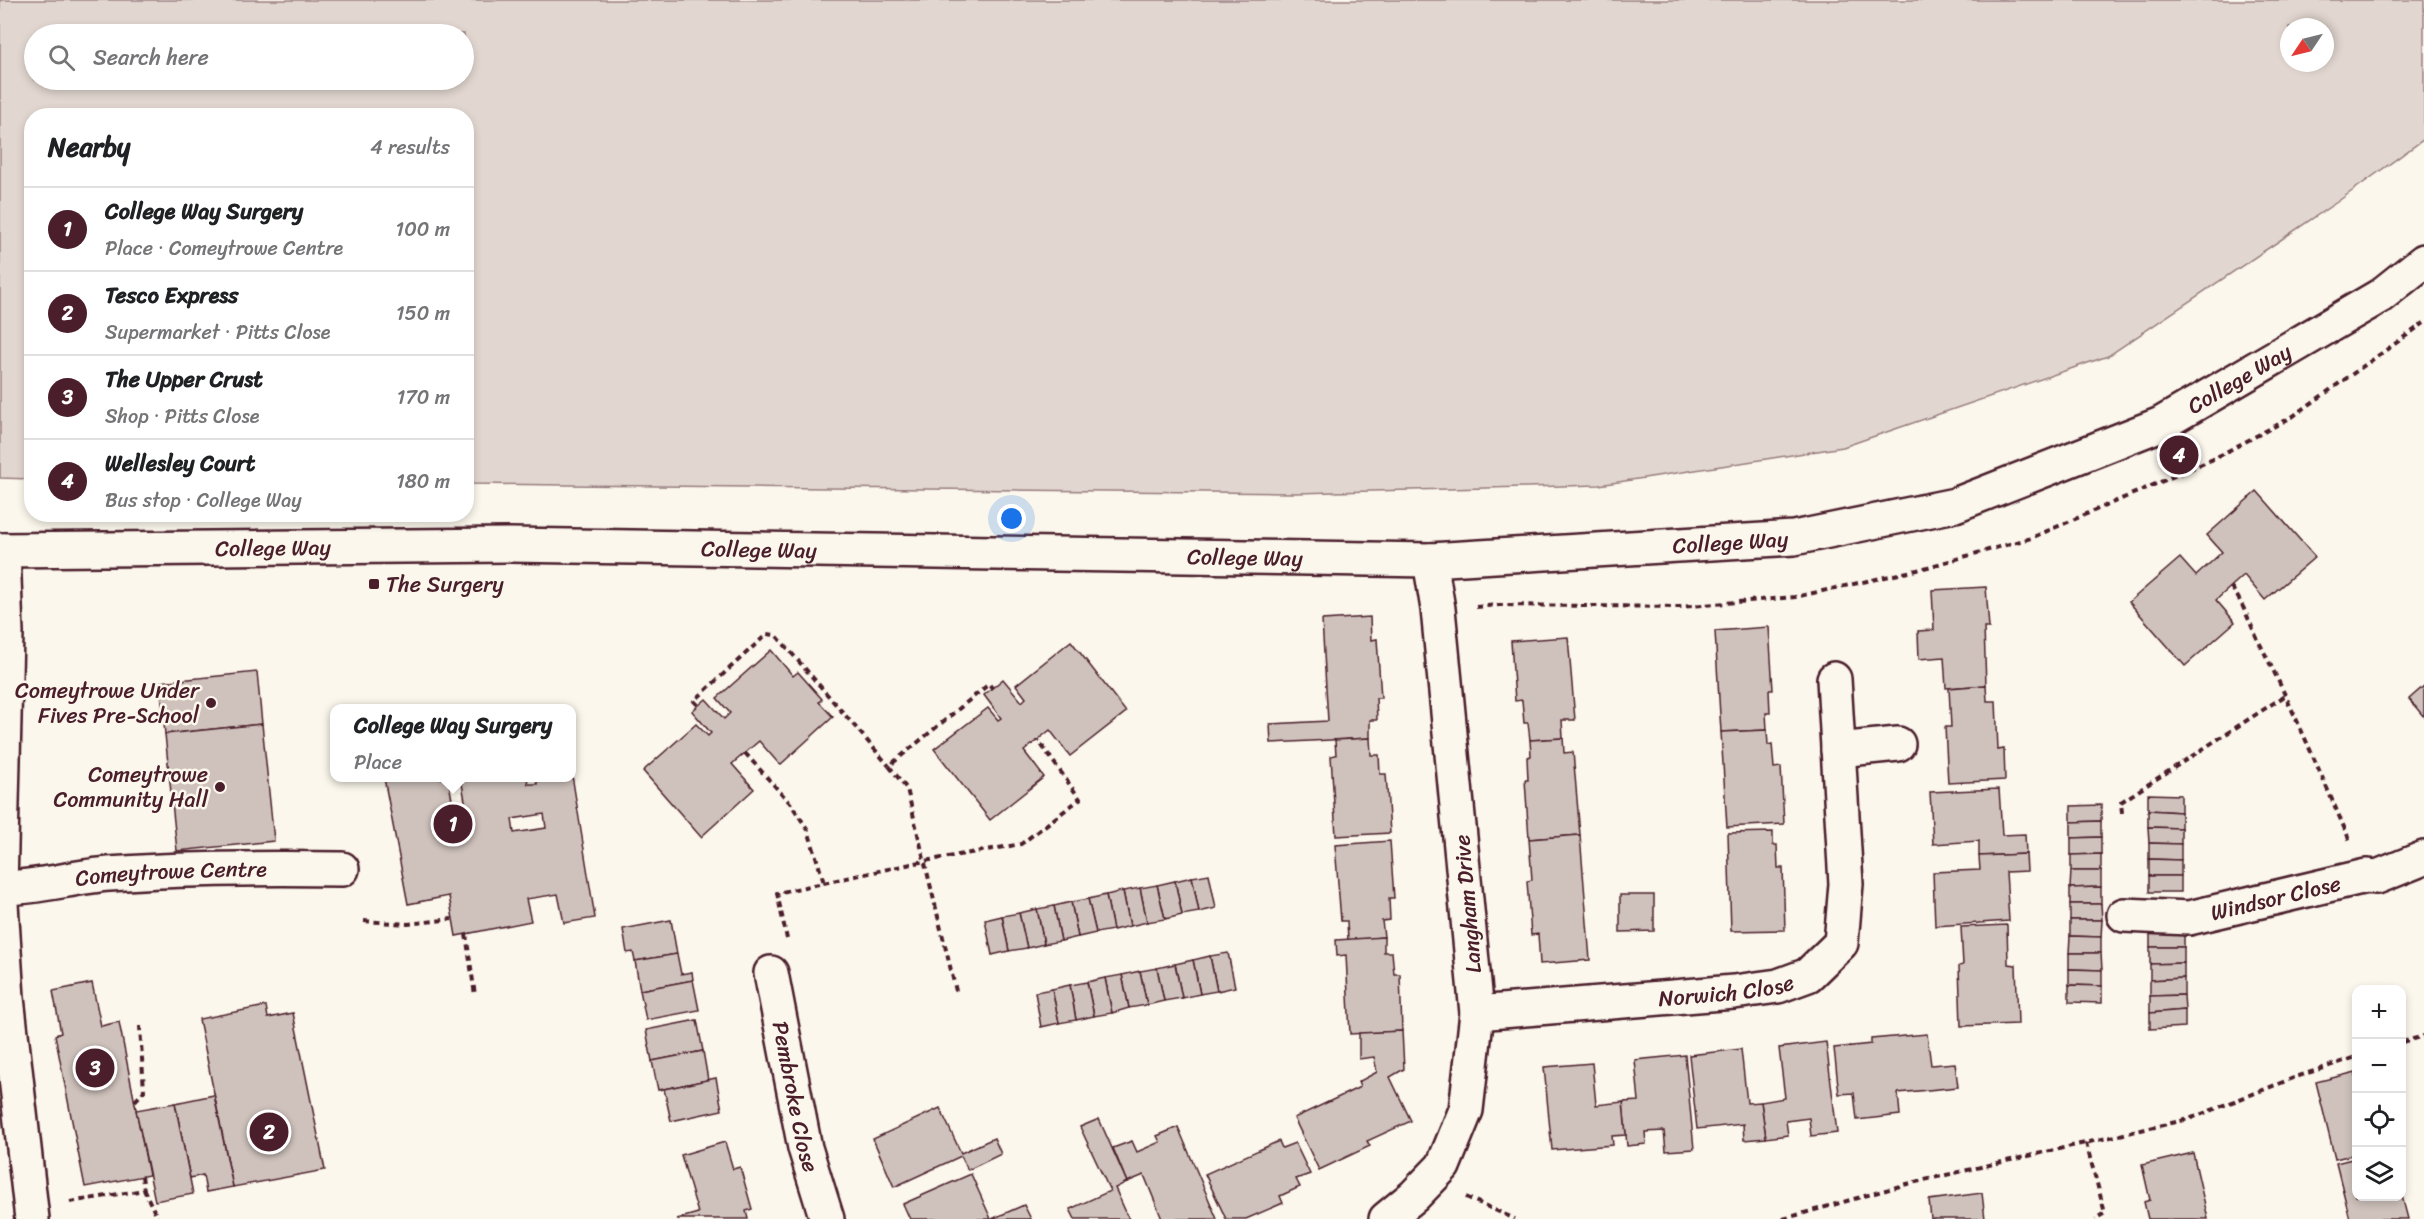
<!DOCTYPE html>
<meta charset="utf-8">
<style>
body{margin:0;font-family:Sriracha,sans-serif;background:#f6f6f6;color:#202124}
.controls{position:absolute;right:18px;bottom:18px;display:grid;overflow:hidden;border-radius:12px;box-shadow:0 3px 9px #0003}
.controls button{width:54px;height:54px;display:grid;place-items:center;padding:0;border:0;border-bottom:2px solid #e0e0e0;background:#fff;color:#202124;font:30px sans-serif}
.compass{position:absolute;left:2280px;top:18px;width:54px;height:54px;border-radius:50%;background:#fff;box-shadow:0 3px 9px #0003;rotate:235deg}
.you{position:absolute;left:1012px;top:519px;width:21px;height:21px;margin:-15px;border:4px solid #fff;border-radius:50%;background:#1a73e8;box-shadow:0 0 0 9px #1a73e833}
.badge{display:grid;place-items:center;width:39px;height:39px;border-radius:50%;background:#4a1f2b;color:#fff;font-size:20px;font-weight:700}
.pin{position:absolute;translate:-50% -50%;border:3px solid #fff;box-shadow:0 2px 6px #0006}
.popup{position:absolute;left:330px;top:704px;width:246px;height:78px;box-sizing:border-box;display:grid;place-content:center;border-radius:12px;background:#fff;filter:drop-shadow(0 2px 4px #0005);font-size:20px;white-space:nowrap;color:#757577}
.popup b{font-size:22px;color:#202124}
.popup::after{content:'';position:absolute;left:50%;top:100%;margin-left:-12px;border:12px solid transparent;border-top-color:#fff}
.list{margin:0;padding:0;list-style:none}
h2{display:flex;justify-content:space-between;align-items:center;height:78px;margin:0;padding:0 24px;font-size:26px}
h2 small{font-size:20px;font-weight:400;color:#757577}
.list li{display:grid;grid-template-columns:39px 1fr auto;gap:18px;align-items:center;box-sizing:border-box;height:84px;padding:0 24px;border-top:2px solid #e0e0e0}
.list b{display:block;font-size:22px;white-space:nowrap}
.list p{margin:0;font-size:20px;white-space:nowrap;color:#757577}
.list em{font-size:20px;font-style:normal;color:#757577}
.icon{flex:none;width:33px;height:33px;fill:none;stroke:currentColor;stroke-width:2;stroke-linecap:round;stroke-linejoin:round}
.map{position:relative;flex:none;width:2424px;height:1219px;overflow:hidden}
.search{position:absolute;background:#fff;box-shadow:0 3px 9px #0003;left:24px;top:24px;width:450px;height:66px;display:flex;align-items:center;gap:15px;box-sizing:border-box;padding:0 21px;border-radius:33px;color:#757577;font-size:22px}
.panel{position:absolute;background:#fff;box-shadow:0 3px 9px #0003;left:24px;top:108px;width:450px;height:414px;border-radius:24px}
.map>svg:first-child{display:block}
</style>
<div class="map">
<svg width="2424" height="1219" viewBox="0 0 2424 1219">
<rect width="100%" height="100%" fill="#fbf7ec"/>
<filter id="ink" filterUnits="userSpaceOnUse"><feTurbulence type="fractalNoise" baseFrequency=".0167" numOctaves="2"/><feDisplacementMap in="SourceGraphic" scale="12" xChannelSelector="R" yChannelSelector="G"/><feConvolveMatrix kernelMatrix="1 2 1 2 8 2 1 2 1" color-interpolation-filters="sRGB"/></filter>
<g filter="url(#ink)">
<path fill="#e2d7d0" stroke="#967b7e" stroke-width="1.5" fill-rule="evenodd" d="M 0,0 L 2424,0 L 2424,139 L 2337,202 L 2108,356 L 1843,447 L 1599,485 L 1296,493 L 467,484 L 466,116 L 32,116 L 31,479 L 0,478 ZM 2289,27 L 2325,27 L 2325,63 L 2289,63 ZM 34,34 L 464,34 L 464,80 L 34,80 Z"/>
<g fill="#cfc2bc" stroke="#4a1f2b" stroke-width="1.5" fill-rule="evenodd">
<polygon points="2257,491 2315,557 2265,600 2244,575 2216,600 2235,622 2185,666 2129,602 2180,558 2196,576 2222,552 2207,535"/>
<polygon points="1986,587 1989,628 1984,628 1986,685 1946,688 1944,657 1919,659 1918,631 1934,630 1932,590"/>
<polygon points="1370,617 1371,640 1377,639 1381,698 1376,698 1377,720 1370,720 1370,738 1271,743 1270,724 1328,721 1322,620"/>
<polygon points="1769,627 1773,690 1769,690 1770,713 1766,713 1767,730 1721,732 1715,631"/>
<polygon points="1568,637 1575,720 1562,720 1563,738 1530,740 1528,723 1524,723 1522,700 1515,701 1511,641"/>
<polygon points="1071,641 1126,712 1070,756 1050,730 1024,751 1044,777 990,820 934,749 988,708 998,720 1001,718 984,695 1003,679 1022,702 1026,698 1016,685"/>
<polygon points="771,650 793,676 798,672 822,699 819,702 833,717 780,765 759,741 732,764 754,789 701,837 643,771 696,724 708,736 711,733 692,711 706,699 724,719 730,713 717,698"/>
<polygon points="257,672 262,724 165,734 160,682"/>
<polygon points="1986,685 1987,701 1996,701 1998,750 2004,749 2005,780 1948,783 1945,727 1951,727 1949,688"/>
<polygon points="2424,686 2424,717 2409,699"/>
<polygon points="262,724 274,841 177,851 165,734"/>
<polygon points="1767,730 1768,745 1772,744 1774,768 1781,767 1784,824 1727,827 1721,732"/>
<polygon points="1370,738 1371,755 1379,755 1380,774 1386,774 1390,833 1336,836 1331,756 1336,755 1335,740"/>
<polygon points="1563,738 1564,753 1573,752 1580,835 1529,839 1525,780 1528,780 1527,757 1531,756 1530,740"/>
<path d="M 572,775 L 595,918 L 564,923 L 558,894 L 526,899 L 531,921 L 456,936 L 449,896 L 408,904 L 384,778 L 448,778 L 456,821 L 468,818 L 461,778 L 527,778 L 528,784 L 537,784 L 537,778 L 572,778 ZM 544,814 L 546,828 L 514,833 L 512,819 Z"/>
<polygon points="1999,789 2002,835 2025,834 2026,854 1979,856 1979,841 1933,844 1930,792"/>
<polygon points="2148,794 2181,795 2181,812 2148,810"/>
<polygon points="2101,805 2101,821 2071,822 2071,806"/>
<polygon points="2148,810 2181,812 2181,828 2148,827"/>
<polygon points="2101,821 2101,837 2071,838 2071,822"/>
<polygon points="2148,827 2181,828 2181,844 2149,843"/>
<polygon points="1773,832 1773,845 1777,845 1778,868 1783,868 1785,930 1731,931 1728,833"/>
<polygon points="1580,835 1590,960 1540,964 1538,934 1531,935 1527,881 1532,880 1529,839"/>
<polygon points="2101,837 2101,854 2071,855 2071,838"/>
<polygon points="1390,841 1394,898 1389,898 1390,920 1382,921 1384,937 1348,940 1347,921 1341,921 1335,845"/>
<polygon points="2149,843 2181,844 2181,860 2149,859"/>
<polygon points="2026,854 2027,871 2006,872 2009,921 1935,926 1933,872 1980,870 1979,856"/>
<polygon points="2101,854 2101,871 2071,871 2071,855"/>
<polygon points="2149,859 2181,860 2181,876 2149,876"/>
<polygon points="2071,871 2101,871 2101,887 2070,888"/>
<polygon points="1209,874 1216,908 1199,912 1192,877"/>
<rect x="2149" y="876" width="32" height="16"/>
<polygon points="1192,877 1199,912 1182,915 1175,881"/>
<polygon points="1175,881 1182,915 1165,919 1157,885"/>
<polygon points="1157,885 1165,919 1147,922 1140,888"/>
<polygon points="2101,887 2101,904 2070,904 2070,888"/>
<polygon points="1140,888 1147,922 1130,926 1123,891"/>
<polygon points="1123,891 1130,926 1113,930 1106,895"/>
<polygon points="1106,895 1113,930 1096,933 1088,899"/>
<polygon points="1620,895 1654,895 1654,931 1620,932"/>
<polygon points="1088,899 1096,933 1078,937 1071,902"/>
<polygon points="1071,902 1078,937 1061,941 1054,906"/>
<polygon points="2070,904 2101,904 2102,920 2070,920"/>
<polygon points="1054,906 1061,941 1044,944 1037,909"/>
<polygon points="1037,909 1044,944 1027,948 1019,913"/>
<polygon points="1019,913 1027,948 1009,951 1002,916"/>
<polygon points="1002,916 1009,951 992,955 985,920"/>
<polygon points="671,920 677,954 635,961 633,952 627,953 623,929"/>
<polygon points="2070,920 2102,920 2101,937 2070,936"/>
<polygon points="2007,925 2008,964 2016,965 2018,1024 1961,1026 1959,966 1963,965 1961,927"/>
<polygon points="2184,930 2184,947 2150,947 2150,931"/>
<polygon points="2070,936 2101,937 2101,953 2069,953"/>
<polygon points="1384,937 1384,952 1392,952 1394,974 1400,974 1402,1031 1350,1034 1346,955 1337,956 1336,940"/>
<polygon points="2150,947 2184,947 2184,963 2150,964"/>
<polygon points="1228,953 1235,987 1217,991 1210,956"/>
<polygon points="2069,953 2101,953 2102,970 2069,969"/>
<polygon points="677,954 681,974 692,972 693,980 640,990 635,961"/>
<polygon points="1210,956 1217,991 1200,994 1193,960"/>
<polygon points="1193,960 1200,994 1182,998 1175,964"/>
<polygon points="2184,963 2184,978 2150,980 2150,964"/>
<polygon points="1175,964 1182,998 1164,1001 1157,968"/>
<polygon points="1157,968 1164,1001 1147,1005 1140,971"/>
<polygon points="2069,969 2102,970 2102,986 2069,985"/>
<polygon points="1140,971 1147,1005 1129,1008 1122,975"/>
<polygon points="1122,975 1129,1008 1112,1013 1105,978"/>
<polygon points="1105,978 1112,1013 1094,1016 1087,982"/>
<polygon points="2184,978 2184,995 2150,996 2150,980"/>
<polygon points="693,980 699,1010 646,1020 640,990"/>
<polygon points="1087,982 1094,1016 1076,1020 1070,985"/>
<polygon points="92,983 101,1026 119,1022 149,1175 85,1187 55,1035 61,1033 53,991"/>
<polygon points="1070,985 1076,1020 1059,1023 1052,989"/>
<polygon points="2069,985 2102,986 2102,1003 2069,1002"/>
<polygon points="1052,989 1059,1023 1041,1027 1035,992"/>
<polygon points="2184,995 2185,1010 2150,1013 2150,996"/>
<polygon points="266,1006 268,1018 293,1013 325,1170 233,1187 199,1019"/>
<polygon points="2185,1010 2185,1027 2150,1029 2150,1013"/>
<polygon points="697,1020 703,1051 652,1061 646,1030"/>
<polygon points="1402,1031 1404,1069 1390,1077 1411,1121 1367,1141 1370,1146 1319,1170 1294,1118 1360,1087 1358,1082 1377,1072 1374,1057 1359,1059 1359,1033"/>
<polygon points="1927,1034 1931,1065 1955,1063 1958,1087 1898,1093 1900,1115 1857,1120 1854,1093 1839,1094 1834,1048 1871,1044 1871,1039"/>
<polygon points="1826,1042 1837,1133 1811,1136 1809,1118 1786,1121 1788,1135 1766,1138 1761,1102 1785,1098 1779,1048"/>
<polygon points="1741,1049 1747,1103 1761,1102 1766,1138 1744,1140 1743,1124 1697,1129 1689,1055"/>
<polygon points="703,1051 708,1080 658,1090 652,1061"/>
<polygon points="1685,1055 1694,1149 1666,1151 1664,1131 1645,1132 1646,1144 1627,1146 1623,1102 1639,1101 1635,1060"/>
<polygon points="1592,1063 1596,1105 1623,1102 1626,1135 1612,1136 1613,1145 1552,1150 1544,1067"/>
<polygon points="2356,1072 2356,1154 2335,1159 2316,1082"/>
<polygon points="716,1078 722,1110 671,1121 664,1089"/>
<polygon points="214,1095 233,1187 206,1192 203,1175 190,1178 175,1103"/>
<polygon points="175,1103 193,1194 155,1201 136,1110"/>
<polygon points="940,1108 961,1153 994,1138 1001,1154 968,1170 961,1156 894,1187 873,1139"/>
<polygon points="1099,1119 1127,1182 1115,1188 1129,1219 1075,1219 1070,1209 1110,1191 1080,1127"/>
<polygon points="1178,1127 1217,1219 1162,1219 1144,1175 1127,1182 1113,1148 1132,1141 1137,1152 1160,1142 1157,1136"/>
<polygon points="1279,1141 1282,1148 1295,1143 1310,1174 1296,1179 1300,1187 1280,1196 1283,1203 1246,1219 1226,1219 1205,1174"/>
<polygon points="725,1142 733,1169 740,1167 752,1209 746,1211 748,1219 677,1219 698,1213 681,1155"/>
<polygon points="2193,1153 2208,1219 2148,1219 2144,1202 2150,1200 2142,1165"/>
<polygon points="2356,1158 2356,1196 2402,1196 2408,1219 2350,1219 2336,1163"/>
<polygon points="971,1174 991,1219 910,1219 903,1204"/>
<polygon points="1982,1193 1985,1219 1931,1219 1929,1200"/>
<polygon points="1024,1205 1031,1219 992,1219"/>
</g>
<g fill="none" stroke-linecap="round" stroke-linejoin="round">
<defs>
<g id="street">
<path id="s1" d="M 0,550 L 510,545 L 1430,560 L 1794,538 L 1955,505 L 2161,424 L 2380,296 L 2424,261"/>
<polyline points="3,550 6,633 0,888 7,998 32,1219"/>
<polyline points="1838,750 1898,744"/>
<path id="s2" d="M 0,888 C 38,888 72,877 109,874 C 186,868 265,868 342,869"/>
<path id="s3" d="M 2124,915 L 2189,918 L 2366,876 L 2377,877 L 2424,858"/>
<path id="s4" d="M 771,973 L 805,1148 L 827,1219"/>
<path id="s5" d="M 1477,1013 L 1734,992 L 1778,986 L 1808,975 L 1841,943 L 1846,884 L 1834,679"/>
<polyline points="1386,1219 1414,1196 1443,1166 1466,1110 1477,1013 1438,609 1430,560"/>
</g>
</defs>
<use href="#street" stroke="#4a1f2b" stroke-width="38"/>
<g stroke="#4a1f2b" stroke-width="4" stroke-dasharray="6 4.5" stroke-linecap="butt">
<path d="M 2231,587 C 2244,604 2250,625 2260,644 C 2293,708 2321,775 2350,841"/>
<polyline points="1476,607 1499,605 1680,607 1795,597 1917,570 2031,538 2209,461 2292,417 2424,323"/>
<polyline points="698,705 694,701 767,634 776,635 889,766"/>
<polyline points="745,753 791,804 808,830 824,883"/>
<polyline points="2122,813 2121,802 2286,695"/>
<polyline points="364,921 408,924 452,919"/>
<polyline points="466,934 475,995"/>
<polyline points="787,939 777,893 925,861 1021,844 1080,799 1038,740"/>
<polyline points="956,991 907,789 889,766 989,684 992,688"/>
<polyline points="2402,1042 2424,1036"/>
<polyline points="135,1101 144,1091 140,1026"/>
<polyline points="2086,1143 2105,1213 2095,1219"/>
<polyline points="142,1176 144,1190"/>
<polyline points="1466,1197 1515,1219"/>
<polyline points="70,1202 144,1190 158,1219"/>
<polyline points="1783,1219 1907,1184 2189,1119 2296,1077 2356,1057"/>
</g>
<use href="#street" stroke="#fbf7ec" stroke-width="33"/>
</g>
</g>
<g fill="#4a1f2b" stroke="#fbf7ec" stroke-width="2">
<rect x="368" y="578" width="12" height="12" rx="3"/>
<circle cx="211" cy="703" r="6"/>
<circle cx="220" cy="787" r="6"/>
</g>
<g text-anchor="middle" stroke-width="5" stroke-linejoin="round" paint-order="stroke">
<g font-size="22" fill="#4a1f2b" stroke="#fbf7ec">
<text dy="8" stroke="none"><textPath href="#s1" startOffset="2271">College Way</textPath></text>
<text dy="8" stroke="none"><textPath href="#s1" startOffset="1731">College Way</textPath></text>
<text dy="8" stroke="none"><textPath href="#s1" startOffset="273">College Way</textPath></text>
<text dy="8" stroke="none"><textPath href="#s1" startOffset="759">College Way</textPath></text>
<text dy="8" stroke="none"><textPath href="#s1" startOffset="1245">College Way</textPath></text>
<text dy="8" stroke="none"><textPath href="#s2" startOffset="172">Comeytrowe Centre</textPath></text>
<text dy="8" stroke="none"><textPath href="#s3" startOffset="154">Windsor Close</textPath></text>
<text transform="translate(1467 904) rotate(-95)" y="8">Langham Drive</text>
<text dy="8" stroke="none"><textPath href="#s5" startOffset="250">Norwich Close</textPath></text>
<text dy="8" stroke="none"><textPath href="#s4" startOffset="126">Pembroke Close</textPath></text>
</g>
<g font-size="22" fill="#4a1f2b" stroke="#fbf7ec" text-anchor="end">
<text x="386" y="592" text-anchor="start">The Surgery</text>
<text x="199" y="698">Comeytrowe Under<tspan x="199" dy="25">Fives Pre-School</tspan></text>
<text x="208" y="782">Comeytrowe<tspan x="208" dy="25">Community Hall</tspan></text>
</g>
</g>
</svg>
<div class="controls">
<button>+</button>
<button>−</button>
<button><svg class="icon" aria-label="locate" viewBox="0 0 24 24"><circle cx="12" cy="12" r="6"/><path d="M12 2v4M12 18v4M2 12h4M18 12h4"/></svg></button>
<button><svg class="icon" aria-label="layers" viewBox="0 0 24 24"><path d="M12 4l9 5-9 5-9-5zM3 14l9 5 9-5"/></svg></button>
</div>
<svg class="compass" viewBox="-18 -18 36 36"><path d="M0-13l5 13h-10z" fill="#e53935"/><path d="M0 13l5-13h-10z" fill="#757577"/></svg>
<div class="you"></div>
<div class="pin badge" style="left:453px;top:824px">1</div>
<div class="popup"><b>College Way Surgery</b>Place</div>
<div class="pin badge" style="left:269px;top:1132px">2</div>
<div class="pin badge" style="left:95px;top:1068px">3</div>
<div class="pin badge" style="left:2179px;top:455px">4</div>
<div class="search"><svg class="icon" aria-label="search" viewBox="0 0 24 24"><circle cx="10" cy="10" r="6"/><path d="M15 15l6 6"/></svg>Search here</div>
<section class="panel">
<h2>Nearby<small>4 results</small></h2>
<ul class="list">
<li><span class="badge">1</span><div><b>College Way Surgery</b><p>Place · Comeytrowe Centre</p></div><em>100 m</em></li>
<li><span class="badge">2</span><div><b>Tesco Express</b><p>Supermarket · Pitts Close</p></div><em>150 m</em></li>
<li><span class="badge">3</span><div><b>The Upper Crust</b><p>Shop · Pitts Close</p></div><em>170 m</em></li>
<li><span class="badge">4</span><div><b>Wellesley Court</b><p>Bus stop · College Way</p></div><em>180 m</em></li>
</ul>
</section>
</div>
